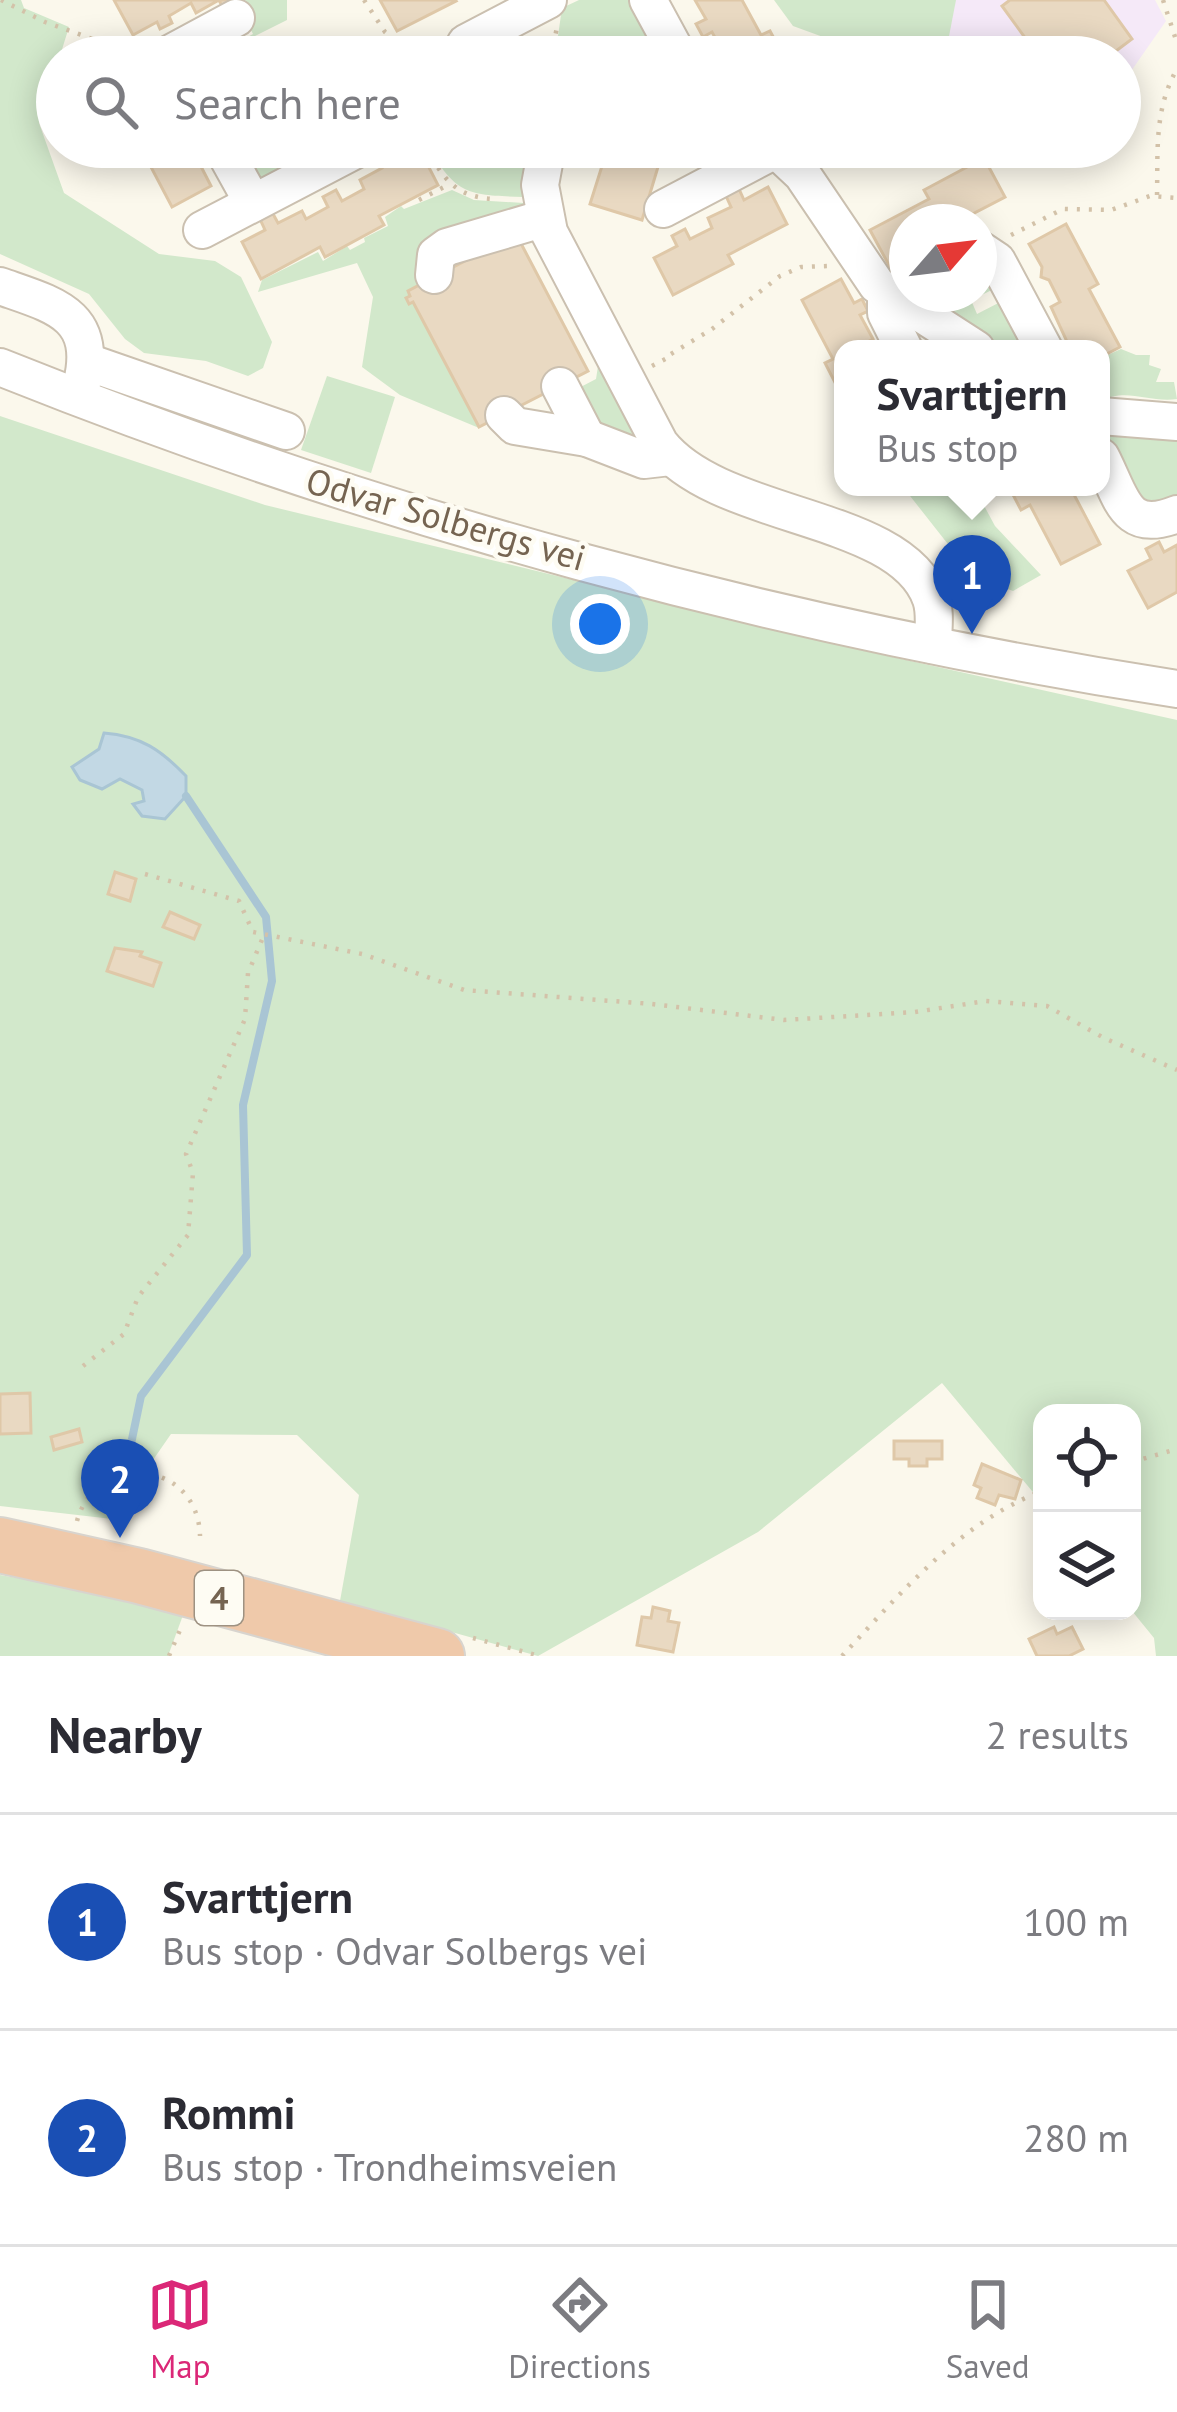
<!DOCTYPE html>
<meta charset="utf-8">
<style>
body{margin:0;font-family:"PT Sans",sans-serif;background:#f7f7f7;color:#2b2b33}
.controls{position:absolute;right:36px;bottom:36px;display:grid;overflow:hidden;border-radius:24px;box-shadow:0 6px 30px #0003}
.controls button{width:108px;height:108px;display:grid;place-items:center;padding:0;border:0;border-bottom:3px solid #e1e1e2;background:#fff;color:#2b2b33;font:60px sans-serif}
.compass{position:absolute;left:889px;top:204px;width:108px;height:108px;border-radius:50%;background:#fff;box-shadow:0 6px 30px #0003;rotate:62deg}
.you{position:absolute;left:600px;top:624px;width:42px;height:42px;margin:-30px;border:9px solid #fff;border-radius:50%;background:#1a73e8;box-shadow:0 0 0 18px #1a73e833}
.badge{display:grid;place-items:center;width:78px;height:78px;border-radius:50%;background:#db2777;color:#fff;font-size:39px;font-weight:700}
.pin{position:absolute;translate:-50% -99px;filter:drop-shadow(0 3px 6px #0008)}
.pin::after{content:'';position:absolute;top:63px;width:42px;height:36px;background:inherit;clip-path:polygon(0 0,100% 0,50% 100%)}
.popup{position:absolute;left:834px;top:340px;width:276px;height:156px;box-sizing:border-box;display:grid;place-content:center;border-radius:24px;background:#fff;filter:drop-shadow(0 3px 9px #0005);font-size:39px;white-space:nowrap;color:#7c7c81}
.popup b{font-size:45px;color:#2b2b33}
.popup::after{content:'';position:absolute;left:50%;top:100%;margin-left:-24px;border:24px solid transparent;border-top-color:#fff}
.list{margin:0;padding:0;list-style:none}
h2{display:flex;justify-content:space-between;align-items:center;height:156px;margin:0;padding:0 48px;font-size:51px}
h2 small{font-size:39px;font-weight:400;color:#7c7c81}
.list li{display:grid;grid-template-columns:78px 1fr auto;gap:36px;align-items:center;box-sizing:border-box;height:216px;padding:0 48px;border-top:3px solid #e1e1e2}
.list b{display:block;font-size:45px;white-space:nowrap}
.list p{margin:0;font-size:39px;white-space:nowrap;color:#7c7c81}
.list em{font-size:39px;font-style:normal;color:#7c7c81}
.icon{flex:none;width:66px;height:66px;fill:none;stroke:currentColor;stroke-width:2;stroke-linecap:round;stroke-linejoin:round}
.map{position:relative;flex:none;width:1177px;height:1656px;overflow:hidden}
.search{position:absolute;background:#fff;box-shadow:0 6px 30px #0003;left:36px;right:36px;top:36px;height:132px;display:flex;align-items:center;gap:30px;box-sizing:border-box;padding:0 42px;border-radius:66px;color:#7c7c81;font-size:45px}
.sheet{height:588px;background:#fff}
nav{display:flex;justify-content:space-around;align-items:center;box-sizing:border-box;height:168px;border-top:3px solid #e1e1e2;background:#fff;font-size:33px;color:#7c7c81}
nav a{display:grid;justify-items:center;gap:6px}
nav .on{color:#db2777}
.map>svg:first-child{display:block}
</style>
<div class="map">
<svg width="1177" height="1656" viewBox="0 0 1177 1656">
<rect width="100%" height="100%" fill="#fbf8ec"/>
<polygon fill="#f5e9f8" points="851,0 1155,0 1166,21 1120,87 1120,57 895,57"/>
<g fill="#d2e8cb" fill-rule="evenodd">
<polygon points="0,0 21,0 24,8 69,27 39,123 64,193 159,254 215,261 241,277 272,342 263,368 248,376 206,361 144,353 125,339 89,294 0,254"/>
<polygon points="246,0 287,0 287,20 255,36 254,43 225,57 215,57 208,43 228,39 233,45 253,34 238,4"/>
<polygon points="579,0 633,0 662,57 555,57 562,8"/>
<polygon points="774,0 956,0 945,57 878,57 793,26"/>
<polygon points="242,147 314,147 321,160 258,182"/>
<path d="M 429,147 L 535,147 L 524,197 C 470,195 456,196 429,147 Z"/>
<polygon points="452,190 474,200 524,203 524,207 444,239 427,289 412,298 479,428 400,395 362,367 373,297 357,263 258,292 262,280 318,252 323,261 347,246 350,250 365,242 364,238 388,226 385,217 401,206 404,209"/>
<polygon points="979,256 994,289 971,300 977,314 1010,297 1037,349 986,349 912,294 979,294"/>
<path d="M 1121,349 L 1136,355 L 1150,355 L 1149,365 L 1161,369 L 1156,382 L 1174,382 L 1177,399 C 1149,403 1126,387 1101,401 L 1101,358 Z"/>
<polygon points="599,360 644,440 598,429 573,391 596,379"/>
<polygon points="327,376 395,397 371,473 301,450"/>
<path d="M 0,416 L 265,505 L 861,650 L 1177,720 L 1177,1656 L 1156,1656 L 1154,1638 L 1132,1611 L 1132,1413 L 1042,1413 L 1042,1503 L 942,1383 L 758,1532 L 538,1656 L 340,1601 L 359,1495 L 297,1435 L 171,1434 L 112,1519 L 0,1506 ZM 99,749 L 186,796 L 135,803 L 144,802 L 142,790 L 120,778 L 102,788 L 80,780 L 73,767 Z"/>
<polygon points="1177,428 1177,499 1150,515 1101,442 1104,429"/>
<polygon points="903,487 974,487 995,526 1041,575 1013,591 973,576"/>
<polygon points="0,1575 186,1607 168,1656 0,1656"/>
</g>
<path fill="#c2d8e4" stroke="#a9c5d4" stroke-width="3" d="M 104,733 C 141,736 161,750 186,776 L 186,796 L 165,819 L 142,816 L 133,804 L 144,801 L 142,790 L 120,779 L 102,789 L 80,780 L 72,767 L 99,749 Z"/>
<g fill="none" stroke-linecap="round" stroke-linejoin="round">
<polyline stroke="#a9c5d4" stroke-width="8" points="127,1463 141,1396 247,1255 243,1105 272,981 266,917 186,796"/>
</g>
<g fill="#e9d9c2" stroke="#dfc8a8" stroke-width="3">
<polygon points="114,0 236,0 236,1 223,8 219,0 196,13 191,3 169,16 172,23 160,29 157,22 133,35"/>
<polygon points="380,0 455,0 456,1 397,31"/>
<polygon points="695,0 742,0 761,35 770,31 784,57 737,57 734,51 725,56 712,32 703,37 696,24 706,19"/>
<polygon points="1010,0 1104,0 1132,39 1108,57 1017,57 1031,46 1002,6"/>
<polygon points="129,147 191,147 211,186 172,207 141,148 132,153"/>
<polygon points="608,147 664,147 642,220 590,204"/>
<polygon points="419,148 438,185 379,216 384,225 325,257 320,247 261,279 242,242 265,230 260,219 272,212 278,223 302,211 306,219 328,207 323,197 336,190 342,201 364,189 360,180 382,168 377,157 389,151 395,161"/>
<polygon points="984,158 1005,197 957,222 907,222 907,261 891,269 870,230 929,199 924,190"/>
<polygon points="768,187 787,224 728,255 733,264 673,295 654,258 677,246 672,236 685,229 690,239 712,228 708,218 731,207 726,196 739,189 744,200"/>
<polygon points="1066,224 1098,284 1089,289 1120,347 1101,357 1101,349 1073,349 1068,344 1051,307 1060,302 1049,280 1041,277 1042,267 1029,244"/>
<polygon points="516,234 588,371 479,427 413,302 409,304 406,298 410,296 408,291"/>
<polygon points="841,279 854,303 862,299 868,311 860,315 873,339 864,344 867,349 843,349 843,398 825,363 833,359 802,300"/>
<polygon points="1009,487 1070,487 1100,544 1061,564 1030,505 1021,510"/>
<polygon points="1159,542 1164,552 1177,545 1177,592 1148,608 1128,571 1151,559 1146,549"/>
<polygon points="115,872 136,879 130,901 108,894"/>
<polygon points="170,912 200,925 194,939 163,927"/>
<polygon points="115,948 142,952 140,956 161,963 153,986 107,971"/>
<polygon points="30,1393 31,1433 0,1434 0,1394"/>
<polygon points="79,1429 82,1442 54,1450 51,1437"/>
<polygon points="894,1441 942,1441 942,1459 927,1459 927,1466 909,1466 909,1459 894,1459"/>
<polygon points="982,1464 1021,1480 1015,1499 999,1495 995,1505 977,1498 981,1488 974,1485"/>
<polygon points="653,1607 670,1611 668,1621 679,1623 673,1652 637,1645 642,1617 651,1618"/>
<polygon points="1054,1627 1057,1634 1072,1627 1083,1649 1069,1656 1037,1656 1029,1639"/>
</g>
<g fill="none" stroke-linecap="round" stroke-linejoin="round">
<defs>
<g id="minor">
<polyline points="648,0 679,57"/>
<polyline points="173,57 171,53 236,18"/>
<polyline points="458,57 466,43 548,0"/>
<polyline points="222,147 253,203"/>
<path d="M 547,147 L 540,185 L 549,232 L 660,444 C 721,521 901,513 931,599 C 936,613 933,630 933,645"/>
<polyline points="773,147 802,174 877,285 976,349"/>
<polyline points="663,209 777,149"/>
<polyline points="202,230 361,147"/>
<polyline points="979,249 997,261 1044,349"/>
<polyline points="434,275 436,255 447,247 545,218"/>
<path d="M 0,286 C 54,305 98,314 82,383"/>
<polyline points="899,289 886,299 886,313 904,349"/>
<polyline points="87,362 286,431"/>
<path d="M 0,367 C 377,518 776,627 1177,689"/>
<polyline points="560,386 587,438"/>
<polyline points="504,415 515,426 587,438 644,460 670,457"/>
<polyline points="1101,416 1177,422"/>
<path d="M 1101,457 C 1122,497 1124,535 1177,514"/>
</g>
<polyline id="highway" points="0,1545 139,1576 437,1656"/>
</defs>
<use href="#minor" stroke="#cbc0b0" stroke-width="40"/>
<use href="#highway" stroke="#d8d4ce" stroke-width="58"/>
<g stroke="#d3c2a9" stroke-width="4.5" stroke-dasharray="3 9" stroke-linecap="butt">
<polyline points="1,0 45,22 140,56"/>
<polyline points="364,0 385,32 413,57"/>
<polyline points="1163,0 1177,43"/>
<polyline points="532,41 549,57"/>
<polyline points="551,57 557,27"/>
<path d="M 426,147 C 444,181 458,199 499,199"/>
<polyline points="682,165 683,147"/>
<path d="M 1157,195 C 1158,151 1154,109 1177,69"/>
<polyline points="419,200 448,185"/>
<polyline points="1011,235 1063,209 1111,210 1150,196 1177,198"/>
<polyline points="671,354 712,329 780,276 801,267 829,266"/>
<polyline points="652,366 671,356"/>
<polyline points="145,874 239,901 253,932 362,954 464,990 652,1004 784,1020 915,1012 986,1001 1047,1006 1104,1038 1177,1070"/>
<polyline points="83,1366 124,1334 138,1297 188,1235 193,1173 186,1154 245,1019 248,973 264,935"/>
<polyline points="1132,1462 1177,1449"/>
<path d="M 77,1521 C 96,1451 198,1459 200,1536"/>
<polyline points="473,1638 540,1656"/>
<polyline points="169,1656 180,1630"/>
<path d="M 842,1656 C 901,1593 959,1523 1042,1491"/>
</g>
<use href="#minor" stroke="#fff" stroke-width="36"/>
<use href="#highway" stroke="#efc9aa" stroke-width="54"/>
</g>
<g text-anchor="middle" stroke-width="9" stroke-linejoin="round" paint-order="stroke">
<rect fill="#fefcf3" stroke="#9e9282" stroke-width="3" x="195" y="1571" width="48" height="54" rx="9"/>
<g font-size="33" font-weight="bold" fill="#756451">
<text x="219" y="1610">4</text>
</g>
<g font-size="36" fill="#756451" stroke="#fefcf3">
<text transform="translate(446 519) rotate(16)" y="13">Odvar Solbergs vei</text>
</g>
</g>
</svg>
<div class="controls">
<button><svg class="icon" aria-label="locate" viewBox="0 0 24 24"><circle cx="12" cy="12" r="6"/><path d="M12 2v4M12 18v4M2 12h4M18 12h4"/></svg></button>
<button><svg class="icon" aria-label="layers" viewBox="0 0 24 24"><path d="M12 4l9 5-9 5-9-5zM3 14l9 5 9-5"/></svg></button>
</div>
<svg class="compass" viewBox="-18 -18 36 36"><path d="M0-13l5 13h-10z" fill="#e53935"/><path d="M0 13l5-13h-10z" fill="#7c7c81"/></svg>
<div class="you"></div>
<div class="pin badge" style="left:972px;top:634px;background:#1a4fb4">1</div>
<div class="popup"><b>Svarttjern</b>Bus stop</div>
<div class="pin badge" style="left:120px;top:1538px;background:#1a4fb4">2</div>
<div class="search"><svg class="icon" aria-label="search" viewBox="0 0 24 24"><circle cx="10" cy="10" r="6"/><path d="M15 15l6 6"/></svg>Search here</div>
</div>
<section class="sheet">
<h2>Nearby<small>2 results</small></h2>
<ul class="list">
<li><span class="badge" style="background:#1a4fb4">1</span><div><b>Svarttjern</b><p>Bus stop · Odvar Solbergs vei</p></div><em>100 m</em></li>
<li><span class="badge" style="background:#1a4fb4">2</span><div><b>Rommi</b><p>Bus stop · Trondheimsveien</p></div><em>280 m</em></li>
</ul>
</section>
<nav>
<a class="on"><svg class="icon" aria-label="map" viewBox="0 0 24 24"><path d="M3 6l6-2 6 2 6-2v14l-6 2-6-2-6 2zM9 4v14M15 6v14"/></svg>Map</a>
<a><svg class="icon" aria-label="directions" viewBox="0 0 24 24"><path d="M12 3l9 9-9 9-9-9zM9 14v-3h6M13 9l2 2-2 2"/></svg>Directions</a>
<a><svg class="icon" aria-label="saved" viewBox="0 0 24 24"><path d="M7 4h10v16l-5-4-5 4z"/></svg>Saved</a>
</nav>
